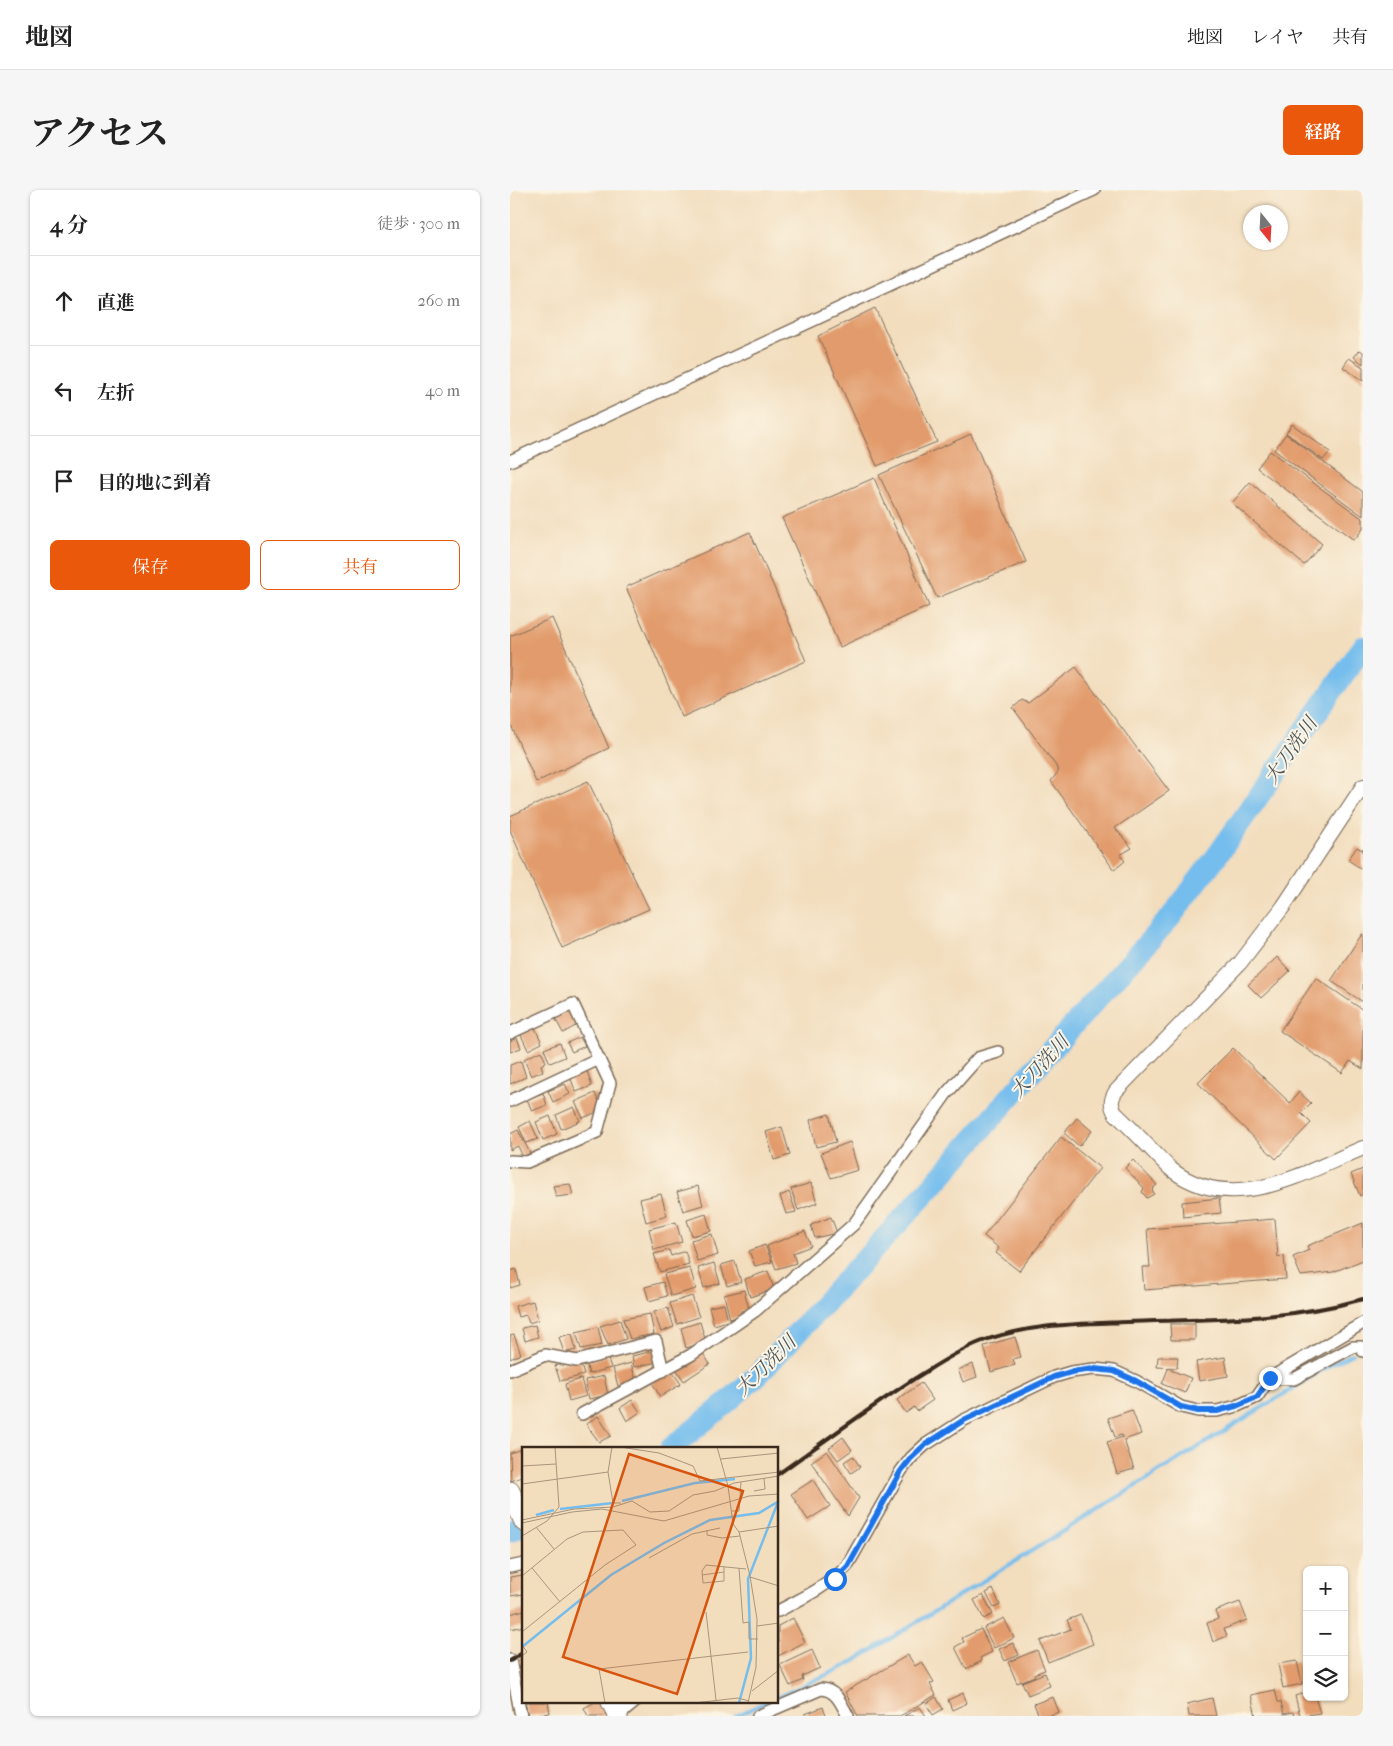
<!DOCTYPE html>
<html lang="ja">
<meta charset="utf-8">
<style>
body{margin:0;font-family:"IM FELL French Canon","Noto Serif JP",serif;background:#f6f6f6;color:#222}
.controls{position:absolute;right:15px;bottom:15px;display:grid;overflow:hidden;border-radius:8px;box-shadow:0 1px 4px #0004}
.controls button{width:45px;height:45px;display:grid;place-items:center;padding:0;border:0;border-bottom:1px solid #e0e0e0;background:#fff;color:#222;font:25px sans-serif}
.compass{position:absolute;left:733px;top:15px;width:45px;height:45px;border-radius:50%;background:#fff;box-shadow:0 1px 4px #0004;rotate:162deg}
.stop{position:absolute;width:15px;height:15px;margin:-11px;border:4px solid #1a73e8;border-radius:50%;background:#fff}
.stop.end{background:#1a73e8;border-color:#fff;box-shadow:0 1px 5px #0008}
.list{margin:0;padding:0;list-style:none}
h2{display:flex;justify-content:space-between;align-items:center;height:65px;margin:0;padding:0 20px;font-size:21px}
h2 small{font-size:16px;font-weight:400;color:#767676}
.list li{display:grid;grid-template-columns:32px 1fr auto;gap:15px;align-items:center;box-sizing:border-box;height:90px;padding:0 20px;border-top:1px solid #e0e0e0}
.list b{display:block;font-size:19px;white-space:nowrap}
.list em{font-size:16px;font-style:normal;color:#767676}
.actions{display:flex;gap:10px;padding:15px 20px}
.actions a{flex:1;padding:11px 0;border:1px solid #ea580c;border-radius:8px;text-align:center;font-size:18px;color:#ea580c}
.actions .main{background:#ea580c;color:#fff}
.icon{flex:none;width:28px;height:28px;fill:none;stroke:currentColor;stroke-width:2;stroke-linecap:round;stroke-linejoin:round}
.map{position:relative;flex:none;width:853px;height:1526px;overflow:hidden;border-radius:8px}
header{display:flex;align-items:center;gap:30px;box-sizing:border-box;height:70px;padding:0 25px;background:#fff;border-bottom:1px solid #e0e0e0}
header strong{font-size:24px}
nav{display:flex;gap:28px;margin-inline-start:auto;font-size:18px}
.intro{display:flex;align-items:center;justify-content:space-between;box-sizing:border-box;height:120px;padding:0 30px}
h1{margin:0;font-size:35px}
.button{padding:12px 22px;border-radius:8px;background:#ea580c;color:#fff;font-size:18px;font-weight:700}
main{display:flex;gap:30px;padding:0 30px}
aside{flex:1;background:#fff;border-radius:8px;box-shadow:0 1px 4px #0004}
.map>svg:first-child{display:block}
</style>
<header>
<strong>地図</strong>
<nav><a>地図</a><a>レイヤ</a><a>共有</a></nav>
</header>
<div class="intro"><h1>アクセス</h1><a class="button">経路</a></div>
<main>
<aside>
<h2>4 分<small>徒歩 · 300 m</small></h2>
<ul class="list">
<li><svg class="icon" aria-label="ahead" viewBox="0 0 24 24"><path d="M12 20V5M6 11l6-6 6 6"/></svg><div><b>直進</b></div><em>260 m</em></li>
<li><svg class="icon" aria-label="left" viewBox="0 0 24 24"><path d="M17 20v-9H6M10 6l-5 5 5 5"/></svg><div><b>左折</b></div><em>40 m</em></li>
<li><svg class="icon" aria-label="arrive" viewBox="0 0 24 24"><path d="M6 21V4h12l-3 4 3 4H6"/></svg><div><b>目的地に到着</b></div></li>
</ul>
<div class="actions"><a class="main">保存</a><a>共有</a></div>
</aside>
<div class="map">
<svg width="853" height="1526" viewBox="0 0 853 1526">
<rect width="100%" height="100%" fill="#fcf5e5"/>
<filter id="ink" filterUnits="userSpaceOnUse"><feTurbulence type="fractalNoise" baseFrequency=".02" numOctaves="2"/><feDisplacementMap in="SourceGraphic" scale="10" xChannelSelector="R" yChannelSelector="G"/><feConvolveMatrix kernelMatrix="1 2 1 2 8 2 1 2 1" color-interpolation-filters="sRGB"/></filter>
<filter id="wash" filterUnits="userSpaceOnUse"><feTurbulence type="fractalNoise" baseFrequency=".0096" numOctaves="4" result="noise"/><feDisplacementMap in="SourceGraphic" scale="20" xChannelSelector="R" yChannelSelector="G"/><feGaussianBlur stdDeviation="1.12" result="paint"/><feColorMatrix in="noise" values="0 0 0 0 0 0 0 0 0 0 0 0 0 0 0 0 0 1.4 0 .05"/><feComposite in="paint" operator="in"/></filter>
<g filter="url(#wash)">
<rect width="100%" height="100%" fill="#f2ddbd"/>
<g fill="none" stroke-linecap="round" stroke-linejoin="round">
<g stroke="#75bded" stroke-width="4">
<polyline points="268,1507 338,1475 819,1176 842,1164"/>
<polyline points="226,1526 256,1512"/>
</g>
<g stroke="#75bded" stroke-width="22">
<polyline points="161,1258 213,1216 249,1184 418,1001 549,851 660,728 709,663 853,457"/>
<polyline points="0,1341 14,1335"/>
</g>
</g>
<g id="blocks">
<g fill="#e29b6c">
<polygon points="365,118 427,252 367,276 308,146"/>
<polygon points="850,160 853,162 853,174 844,167"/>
<polygon points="839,168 853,177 853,191 833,177"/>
<polygon points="782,234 820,262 813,270 776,243"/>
<polygon points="461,244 516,372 427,408 369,285"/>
<polygon points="776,244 853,302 853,326 764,260"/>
<polygon points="760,261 853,329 853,339 844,350 747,278"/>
<polygon points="364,288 419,416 330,457 272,328"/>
<polygon points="740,292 812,354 794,375 722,313"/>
<polygon points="240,342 296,471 172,527 116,397"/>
<polygon points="42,428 99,558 26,592 0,533 0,446"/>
<polygon points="566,477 659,601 605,638 622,658 610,665 615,671 604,680 541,591 548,582 546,576 503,518 512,510 518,513"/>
<polygon points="78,591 139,719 52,758 0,640 0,626"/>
<polygon points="847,657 852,660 853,658 853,680 838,670"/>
<polygon points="852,744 853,745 853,812 821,791"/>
<polygon points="767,767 780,781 751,808 738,795"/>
<polygon points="806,788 853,820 853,879 840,871 832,883 770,841"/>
<polygon points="59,820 67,835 53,843 45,828"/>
<polygon points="25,838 32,853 18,860 11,845"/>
<polygon points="70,847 75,856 62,862 57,853"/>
<polygon points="7,848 11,858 0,862 0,851"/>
<polygon points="50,853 55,867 40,873 34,859"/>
<polygon points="723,858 780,913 789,902 801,913 791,923 801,933 766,969 688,893"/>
<polygon points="31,861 36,872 31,875 33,881 21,886 14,869"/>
<polygon points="11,871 16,887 0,894 0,875"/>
<polygon points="77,881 82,896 66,902 60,887"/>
<polygon points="55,894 60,904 43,912 38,901"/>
<polygon points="33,903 37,915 22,921 17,909"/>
<polygon points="85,903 89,912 87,922 73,928 65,912"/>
<polygon points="64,917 70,931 51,939 46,925"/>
<polygon points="319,924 326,952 306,957 300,930"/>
<polygon points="40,926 47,944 33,950 26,932"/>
<polygon points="567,928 582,941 569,956 554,943"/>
<polygon points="20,931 28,949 16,953 9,937"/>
<polygon points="272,937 280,965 264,970 256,942"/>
<polygon points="8,940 20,963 13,967 8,956 0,960 0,944"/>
<polygon points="551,947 590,978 509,1081 486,1063 489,1058 474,1046"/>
<polygon points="340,952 348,980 321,988 311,963"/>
<polygon points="623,970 647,995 642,999 644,1004 637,1008 632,1002 634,998 615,978"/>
<polygon points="853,979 853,1004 850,1006 841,984"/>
<polygon points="301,993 307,1013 288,1020 281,999"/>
<polygon points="60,994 63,1005 46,1007 43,996"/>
<polygon points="188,996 193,1015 173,1021 167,1002"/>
<polygon points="279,1002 286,1022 276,1024 270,1006"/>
<polygon points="151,1004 157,1026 136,1032 130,1009"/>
<polygon points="709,1008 711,1023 673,1027 672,1012"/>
<polygon points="196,1024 201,1041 182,1046 177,1030"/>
<polygon points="321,1027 327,1043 305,1048 301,1035"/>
<polygon points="765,1029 768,1067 774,1066 776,1089 634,1100 632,1077 640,1077 637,1039"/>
<polygon points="166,1032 172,1052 144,1060 139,1039"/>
<polygon points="853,1033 853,1070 823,1082 791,1086 783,1067 799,1060 797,1056"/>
<polygon points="295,1041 301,1056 283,1063 286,1073 266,1079 257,1056"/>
<polygon points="202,1044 208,1065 187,1071 181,1050"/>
<polygon points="255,1055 262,1072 245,1076 239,1061"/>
<polygon points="159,1060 161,1066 175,1061 179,1074 150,1082 144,1064"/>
<polygon points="225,1071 231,1092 217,1096 211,1075"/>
<polygon points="204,1073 210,1093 194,1098 188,1078"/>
<polygon points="180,1078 186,1099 161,1106 154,1084"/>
<polygon points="6,1079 10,1095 0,1098 0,1081"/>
<polygon points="258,1081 264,1099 240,1107 235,1089"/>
<polygon points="153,1092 157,1106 139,1111 135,1097"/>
<polygon points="234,1100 239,1119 231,1121 231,1126 220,1129 214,1105"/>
<polygon points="182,1106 189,1127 167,1134 160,1113"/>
<polygon points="23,1111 28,1130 19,1133 16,1125 8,1127 5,1116"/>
<polygon points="214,1114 218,1131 204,1135 199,1117"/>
<polygon points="158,1118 164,1137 151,1142 144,1122"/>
<polygon points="140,1124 144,1144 120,1149 113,1129"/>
<polygon points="110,1130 116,1149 98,1155 90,1136"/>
<polygon points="190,1132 196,1152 176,1158 171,1138"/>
<polygon points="660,1134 685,1134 685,1150 661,1150"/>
<polygon points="25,1135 28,1147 15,1151 12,1138"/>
<polygon points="88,1137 92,1155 71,1159 66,1142"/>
<polygon points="62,1144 66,1160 54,1163 49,1147"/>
<polygon points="4,1145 11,1164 0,1169 0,1146"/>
<polygon points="505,1147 511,1167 503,1169 505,1175 481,1182 474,1156"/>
<polygon points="144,1154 148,1172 124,1177 122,1166 139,1162 138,1156"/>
<polygon points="192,1162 200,1174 174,1191 166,1179"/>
<polygon points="97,1166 101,1178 79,1184 76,1172"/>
<polygon points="648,1167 668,1167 667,1178 647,1177"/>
<polygon points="715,1167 718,1186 689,1191 686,1172"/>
<polygon points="69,1168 74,1185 50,1191 45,1176"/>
<polygon points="121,1173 126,1191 108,1196 103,1178"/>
<polygon points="463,1174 467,1187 453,1192 448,1180"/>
<polygon points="658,1179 681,1188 675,1203 652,1194"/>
<polygon points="161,1180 171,1194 150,1207 142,1192"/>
<polygon points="94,1186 98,1205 79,1209 75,1190"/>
<polygon points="71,1189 76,1206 59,1211 55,1194"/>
<polygon points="411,1193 423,1210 407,1221 404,1217 396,1223 387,1210"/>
<polygon points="122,1210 130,1222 117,1231 110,1218"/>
<polygon points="622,1220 631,1244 614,1250 624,1279 607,1284 597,1252 613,1247 612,1245 605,1247 598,1228"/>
<polygon points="88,1226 101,1246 89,1252 76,1234"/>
<polygon points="333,1247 342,1260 328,1270 319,1258"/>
<polygon points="14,1258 14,1286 1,1291 0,1263"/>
<polygon points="317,1261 349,1308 338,1326 301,1272"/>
<polygon points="343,1266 350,1277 341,1283 334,1272"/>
<polygon points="303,1290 320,1316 298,1330 281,1304"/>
<polygon points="13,1385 14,1404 0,1406 0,1387"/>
<polygon points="483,1399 490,1415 484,1418 476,1403"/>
<polygon points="473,1405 483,1424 474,1429 464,1410"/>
<polygon points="730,1412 737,1430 714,1439 717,1446 703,1452 697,1433 708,1429 705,1421"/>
<polygon points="14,1420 14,1436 0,1439 0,1424"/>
<polygon points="571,1425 583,1454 538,1472 530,1451 561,1439 557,1430"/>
<polygon points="283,1428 295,1452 268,1466 268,1436"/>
<polygon points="494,1428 504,1448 484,1458 474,1438"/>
<polygon points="471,1439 482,1462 470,1468 472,1471 456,1479 445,1457 454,1452 452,1448"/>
<polygon points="503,1453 509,1465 495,1471 489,1459"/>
<polygon points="302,1460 310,1478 292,1486 293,1490 280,1496 270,1475"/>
<polygon points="527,1460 535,1480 524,1484 525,1486 507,1493 498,1472"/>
<polygon points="398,1465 405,1476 412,1472 424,1492 420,1494 426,1505 390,1526 348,1526 335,1502"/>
<polygon points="14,1468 14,1486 6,1473"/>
<polygon points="787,1471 792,1494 773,1498 768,1474"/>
<polygon points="535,1483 540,1496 518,1505 512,1492"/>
<polygon points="765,1500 768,1512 771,1512 774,1524 783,1522 784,1526 746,1526 741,1505"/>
<polygon points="797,1502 797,1507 805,1507 810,1523 790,1526 785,1506"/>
<polygon points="453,1503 457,1513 442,1520 438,1510"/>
<polygon points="426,1507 433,1519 423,1525 416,1514"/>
<polygon points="543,1507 549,1522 537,1526 529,1526 524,1514"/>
<polygon points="702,1508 706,1526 679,1526 677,1514"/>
<polygon points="15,1512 38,1512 40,1523 18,1526"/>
<polygon points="85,1512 91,1512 97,1524 93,1526 78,1526 74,1518"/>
<polygon points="313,1517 316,1526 296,1526 295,1524"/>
<polygon points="410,1517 416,1526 394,1526"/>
</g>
</g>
</g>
<g filter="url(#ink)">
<use href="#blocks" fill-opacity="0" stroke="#7b6956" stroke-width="1"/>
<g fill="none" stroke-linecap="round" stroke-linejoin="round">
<defs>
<g id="minor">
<polyline points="0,271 584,0"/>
<polyline points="0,843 63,814 100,893 87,942 17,972 0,971"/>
<polyline points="0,911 89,869"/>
<polyline points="0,1180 35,1165 67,1171 146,1151 153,1181"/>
<polyline points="760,1188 784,1189 843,1157 851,1157 853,1161"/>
<polyline points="72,1224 181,1165 245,1121 344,1034 436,904 468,868 488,862"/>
<polyline points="0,1377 14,1374"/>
<path d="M 268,1421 C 293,1408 317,1397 337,1376 L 391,1281 L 401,1268 L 415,1255 L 454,1230 L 544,1187 L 561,1182 L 584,1179 L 604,1181 L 626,1191 L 671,1217 L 688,1221 L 707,1221 L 727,1216 L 747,1207 L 760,1188 L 853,1133"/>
<polyline points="0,1470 11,1526"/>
<polyline points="108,1526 125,1512"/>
<path d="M 248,1526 L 311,1499 C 327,1500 331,1514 338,1526"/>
</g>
<path id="tertiary" d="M 853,596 L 773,717 L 730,773 L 606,901 C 601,909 600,914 605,923 C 618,935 630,948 643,961 C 649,967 655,974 662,980 C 723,1026 793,983 853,958"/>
<g id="primary">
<polyline points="0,1301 14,1332"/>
<polyline points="101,1512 108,1526"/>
</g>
</defs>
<use href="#minor" stroke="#7b6956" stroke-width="14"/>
<use href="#tertiary" stroke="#7b6956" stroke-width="16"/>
<use href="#primary" stroke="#7b6956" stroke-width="21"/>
<use href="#minor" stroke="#fff" stroke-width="11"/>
<use href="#tertiary" stroke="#fff" stroke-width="14"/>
<use href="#primary" stroke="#fff" stroke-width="19"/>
<g stroke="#3b2a1e" stroke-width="4">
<path d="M 268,1284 C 313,1252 358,1219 404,1189 C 425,1176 447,1161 470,1152 C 517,1134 567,1134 616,1132 C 696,1129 776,1131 853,1109"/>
<polyline points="0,1471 14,1462"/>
</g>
</g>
</g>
<g fill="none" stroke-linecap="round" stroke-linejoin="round" filter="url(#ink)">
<polyline stroke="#1a73e8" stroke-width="6" points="325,1389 338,1376 391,1281 401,1268 415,1255 454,1230 544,1187 561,1182 584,1179 604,1181 626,1191 671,1217 688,1221 707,1221 726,1216 747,1207 760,1188"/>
</g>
<g text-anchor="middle" stroke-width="4" stroke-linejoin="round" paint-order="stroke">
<g font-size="19" font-style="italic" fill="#4c565c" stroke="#fcf5e5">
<text transform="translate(780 560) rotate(-55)" y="7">大刀洗川</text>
<text transform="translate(529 876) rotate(-48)" y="7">大刀洗川</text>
<text transform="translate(255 1175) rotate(-45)" y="7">大刀洗川</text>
</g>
</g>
<g transform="translate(12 1257)">
<rect width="256" height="256" fill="#f2ddbd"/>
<path fill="none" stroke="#75bded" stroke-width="2.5" d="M 100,54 L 173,36 L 213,32M 38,62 L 91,56M 14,68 L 32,63M 0,200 L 89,128 L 142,96 L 188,73 L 237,66 L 257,54M 217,256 L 229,211 L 226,132 L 256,55"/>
<path fill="none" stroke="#a9957d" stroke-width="1" d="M 90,0 L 86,25 L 91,56 L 99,56M 98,0 L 137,6 L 171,19 L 178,34 L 257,25M 195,0 L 206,39 L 211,77 L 217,85 L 228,129 L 235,172 L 234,220 L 226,256M 199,12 L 257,6M 0,19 L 34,17M 0,37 L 86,25M 232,44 L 243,42 L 242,31M 210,64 L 217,64 L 219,35M 0,73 L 52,62 L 91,60 L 110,54 L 128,65 L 147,64 L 171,48 L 193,44 L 212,36 L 257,29M 0,76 L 50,65 L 80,62 L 142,74 L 227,49 L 257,47M 14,80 L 32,102M 185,83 L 185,88 L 200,91 L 218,89M 217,85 L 257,79M 0,89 L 25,74 L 37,60 L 33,0M 127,111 L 170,87 L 198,81M 202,120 L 202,134 L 181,136 L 180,124 L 184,118 L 224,122M 10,121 L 38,155M 217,121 L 221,176 L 227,175 L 227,192 L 236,192M 180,128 L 202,125M 0,129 L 45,92 L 61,85 L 101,83 L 114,98 L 83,118 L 0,185M 228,130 L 257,139M 184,165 L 194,253M 235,179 L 257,176M 0,198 L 5,205 L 0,209M 230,244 L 257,223M 83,256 L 77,222 L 226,205M 172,256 L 216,251 L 227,254"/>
<path fill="#d7540e" fill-opacity="0.15" stroke="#d7540e" stroke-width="2.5" d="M 107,7 L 221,44 L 155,247 L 41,210 Z"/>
<rect width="256" height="256" fill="none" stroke="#3b2a1e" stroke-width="2.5"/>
</g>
</svg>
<div class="controls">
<button>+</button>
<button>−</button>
<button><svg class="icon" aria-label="layers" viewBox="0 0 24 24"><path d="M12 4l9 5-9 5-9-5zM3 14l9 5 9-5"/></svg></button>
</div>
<svg class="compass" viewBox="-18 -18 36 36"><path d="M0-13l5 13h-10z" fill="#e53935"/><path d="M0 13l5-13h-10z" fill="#767676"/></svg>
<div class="stop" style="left:325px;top:1389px"></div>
<div class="stop end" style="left:760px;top:1188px"></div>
</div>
</main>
